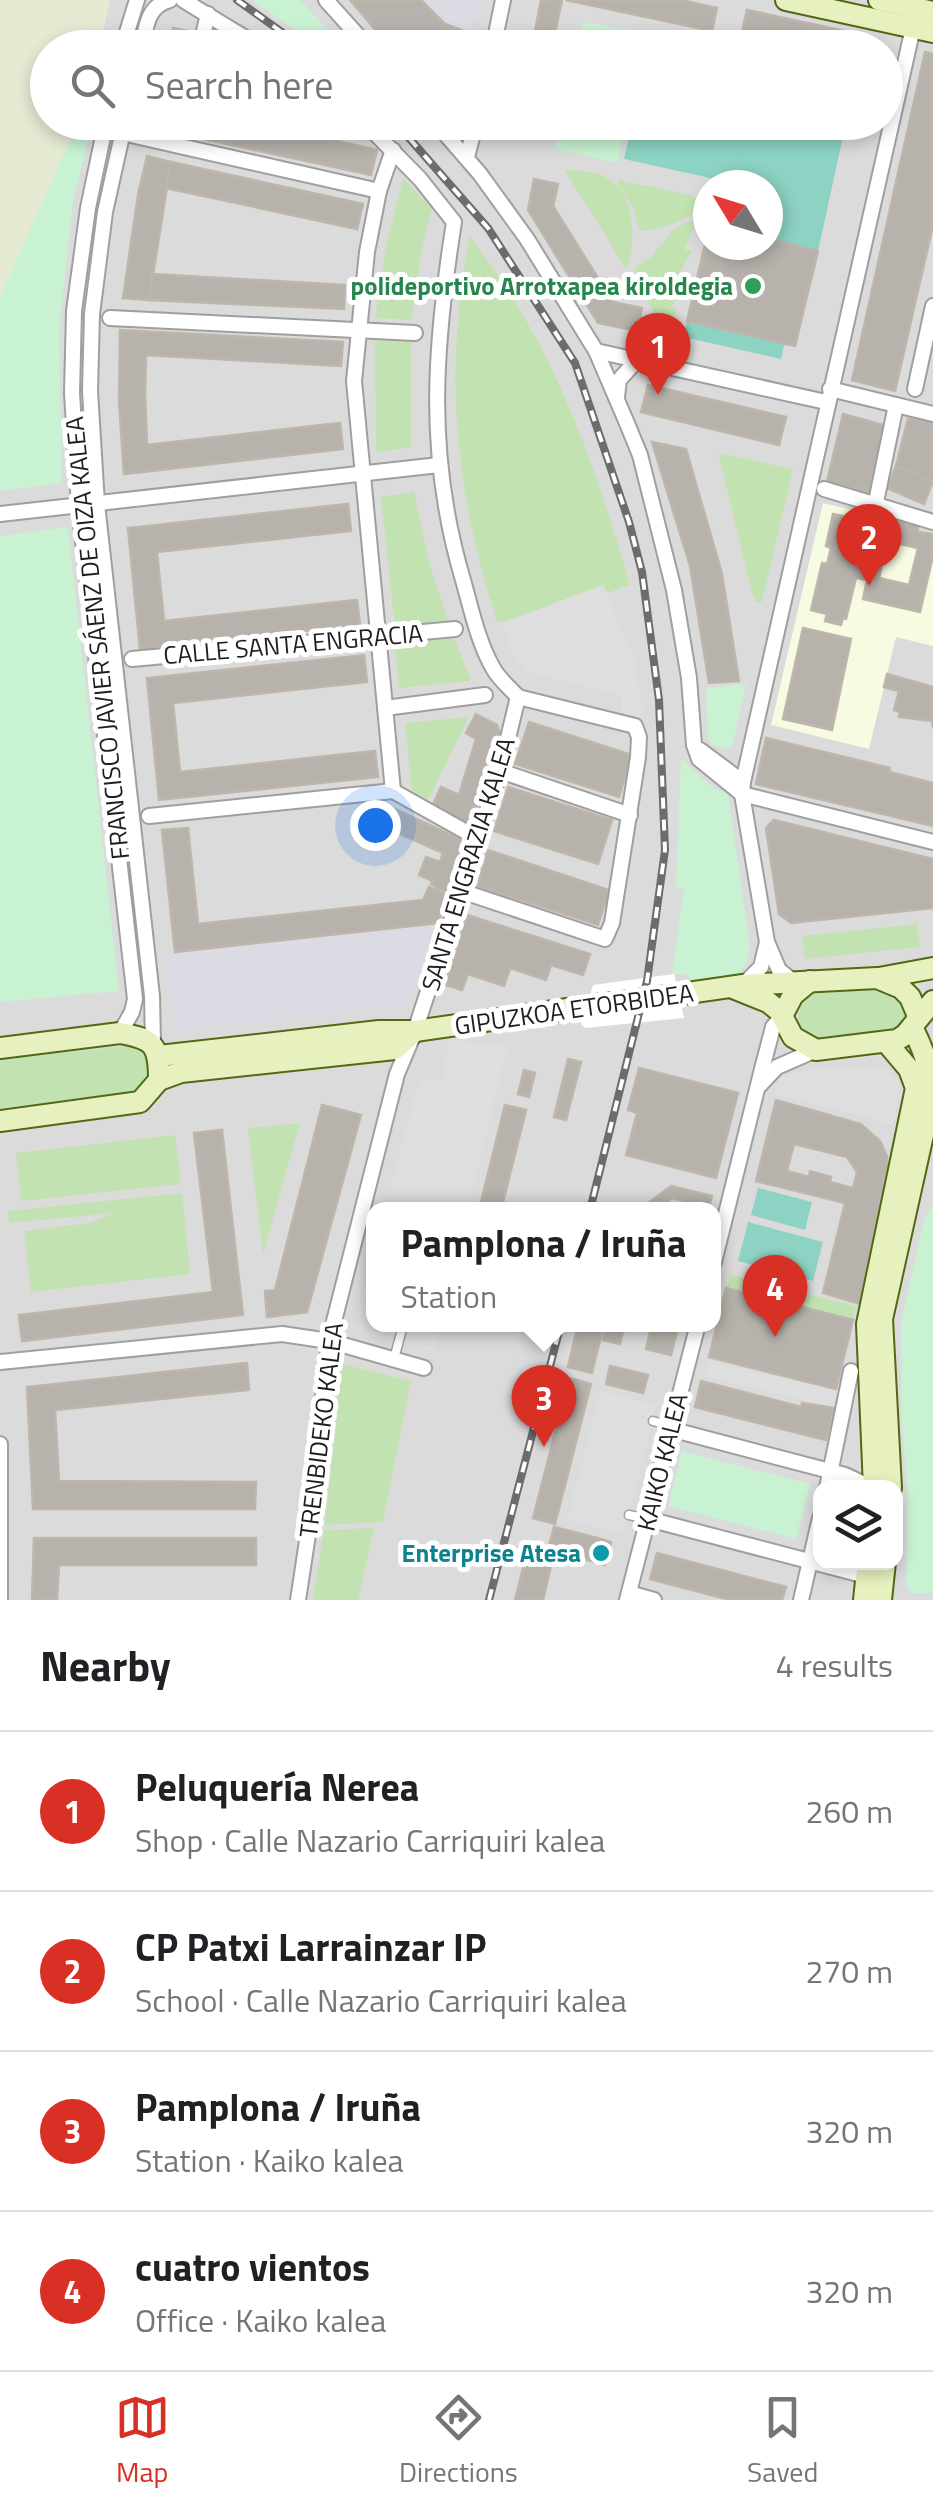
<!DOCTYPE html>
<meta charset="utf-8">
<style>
body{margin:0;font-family:"Titillium Web",sans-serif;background:#f2f2f2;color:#202124}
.controls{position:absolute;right:30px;bottom:30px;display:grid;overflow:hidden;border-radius:20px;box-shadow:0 5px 15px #0003}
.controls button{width:90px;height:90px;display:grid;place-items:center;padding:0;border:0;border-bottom:2px solid #e0e0e0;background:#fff;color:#202124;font:50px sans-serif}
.compass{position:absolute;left:693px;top:170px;width:90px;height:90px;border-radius:50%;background:#fff;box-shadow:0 5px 15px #0003;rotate:308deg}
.you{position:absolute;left:375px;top:825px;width:35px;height:35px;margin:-25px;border:8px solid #fff;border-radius:50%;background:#1a73e8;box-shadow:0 0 0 15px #1a73e833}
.badge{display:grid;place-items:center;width:65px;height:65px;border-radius:50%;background:#d93025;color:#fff;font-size:32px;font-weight:700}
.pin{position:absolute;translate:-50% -82px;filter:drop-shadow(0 2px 5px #0008)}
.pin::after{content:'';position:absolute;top:52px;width:35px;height:30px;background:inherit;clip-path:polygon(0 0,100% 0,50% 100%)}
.popup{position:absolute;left:366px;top:1202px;width:355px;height:130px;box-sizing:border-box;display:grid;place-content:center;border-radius:20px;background:#fff;filter:drop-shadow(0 2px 8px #0005);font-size:32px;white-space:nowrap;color:#757577}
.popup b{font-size:38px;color:#202124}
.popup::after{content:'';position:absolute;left:50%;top:100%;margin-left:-20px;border:20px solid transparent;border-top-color:#fff}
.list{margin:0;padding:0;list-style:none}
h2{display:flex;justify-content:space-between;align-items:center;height:130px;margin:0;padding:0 40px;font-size:42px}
h2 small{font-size:32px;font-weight:400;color:#757577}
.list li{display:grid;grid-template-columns:65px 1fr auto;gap:30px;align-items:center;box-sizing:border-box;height:160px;padding:0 40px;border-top:2px solid #e0e0e0}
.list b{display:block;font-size:38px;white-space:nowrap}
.list p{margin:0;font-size:32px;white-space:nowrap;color:#757577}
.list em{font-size:32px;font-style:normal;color:#757577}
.icon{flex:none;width:55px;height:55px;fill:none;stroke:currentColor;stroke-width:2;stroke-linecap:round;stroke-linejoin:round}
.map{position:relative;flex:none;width:933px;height:1600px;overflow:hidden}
.search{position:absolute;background:#fff;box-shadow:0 5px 15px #0003;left:30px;right:30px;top:30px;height:110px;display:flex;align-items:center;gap:25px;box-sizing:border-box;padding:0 35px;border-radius:55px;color:#757577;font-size:38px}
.sheet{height:770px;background:#fff}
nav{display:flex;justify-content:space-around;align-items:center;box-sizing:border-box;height:140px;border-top:2px solid #e0e0e0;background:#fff;font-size:28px;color:#757577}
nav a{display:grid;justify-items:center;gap:5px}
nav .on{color:#d93025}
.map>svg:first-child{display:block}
</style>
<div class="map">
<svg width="933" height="1600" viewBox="0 0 933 1600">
<rect width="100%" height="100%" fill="#eeece6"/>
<path fill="#dcdbdb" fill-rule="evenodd" d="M 0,0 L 933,0 L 933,1600 L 0,1600 ZM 48,48 L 886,48 L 886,122 L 48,122 ZM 708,185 L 768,185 L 768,245 L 708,245 ZM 374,1210 L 714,1210 L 714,1324 L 374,1324 ZM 820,1488 L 896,1488 L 896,1562 L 820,1562 Z"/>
<polygon fill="#f7fbe2" points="823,503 881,517 883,512 890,513 890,519 919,525 918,532 933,534 933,646 896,637 869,749 771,725"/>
<polygon fill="#e5ead3" points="0,0 110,0 100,47 48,48 48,122 78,123 0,298"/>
<g fill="#c2e2b2">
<path d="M 564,169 C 576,171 592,171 603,176 C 637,192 636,241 627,270 Z"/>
<polygon points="403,178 432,209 423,244 411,320 375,318 386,246"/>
<path d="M 618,180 L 690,195 L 699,200 L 701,207 C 690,219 656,233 639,230 L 633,207 L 618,185 Z"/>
<polygon points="699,217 684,250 692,250 677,278 683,282 672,307 677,310 666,332 638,286 635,268 652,256 675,228"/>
<path d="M 469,235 C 553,344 592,455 630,585 L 607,593 L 603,585 L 502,623 L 497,621 C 467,530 450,430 457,334 C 459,301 465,268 469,235 Z"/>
<polygon points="375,337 411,340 411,447 376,453"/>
<polygon points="718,453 793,469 762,602 756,602 753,595"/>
<polygon points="414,492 429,562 448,621 395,627 381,497"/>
<polygon points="454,638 471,681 399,688 395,644"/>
<polygon points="469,717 428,800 412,792 405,723"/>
<polygon points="917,924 920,947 805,959 802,936"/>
<path d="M 888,988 L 893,990 L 908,1013 L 900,1030 C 869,1034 818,1054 798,1022 L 799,1005 L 814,994 Z"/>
<path d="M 129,1046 C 164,1057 152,1086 123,1096 L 0,1108 L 0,1059 Z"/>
<polygon points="300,1123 263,1254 248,1128"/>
<polygon points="175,1135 181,1184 21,1201 16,1153"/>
<polygon points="182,1193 190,1274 31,1292 24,1231 89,1223 114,1213 9,1223 8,1211"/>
<polygon points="731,1275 856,1306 853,1320 726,1288"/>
<polygon points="342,1364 411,1381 383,1522 325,1525"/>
<polygon points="374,1528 358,1600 313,1600 324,1530"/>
</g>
<g fill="#c8f2d2">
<polygon points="252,0 300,0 343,47 320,47"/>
<polygon points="583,22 646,33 643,47 578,47"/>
<polygon points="78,122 92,123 73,202 59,330 62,483 0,491 0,298"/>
<polygon points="561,123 626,123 617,163 555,149"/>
<polygon points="68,527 119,991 0,1002 0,536"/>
<polygon points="746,684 733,743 728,748 712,745 708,738 706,688"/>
<polygon points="681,759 714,788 728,794 750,947 745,967 731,979 691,979 688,974 672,974 684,890 676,888"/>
<polygon points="933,1203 933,1593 911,1593 906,1582 908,1496 902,1422 901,1323 924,1220"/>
<polygon points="682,1451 810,1484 796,1539 668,1506"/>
</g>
<g fill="#8dd3c3">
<polygon points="632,123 846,123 818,251 768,239 768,185 719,185 719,180 624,159"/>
<polygon points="687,321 785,342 781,359 684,337"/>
<polygon points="758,1188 812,1202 805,1230 751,1215"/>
<polygon points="748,1222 823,1242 813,1281 738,1261"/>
</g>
<g fill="#dedede">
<polygon points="603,585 635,662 643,718 622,713 622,695 530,672 515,657 502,623"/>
<polygon points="449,1039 507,1047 468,1209 385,1209 419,1080 441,1082"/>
<polygon points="884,1066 901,1084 893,1124 774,1094 781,1076 830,1067"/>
<polygon points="374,1253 374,1324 440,1325 433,1352 353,1332"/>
<polygon points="709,1361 837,1391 834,1407 705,1376"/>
<polygon points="600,1391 657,1405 624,1534 567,1520"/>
</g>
<g fill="#dcdae3">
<polygon points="421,0 480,0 473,33 445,24"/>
<polygon points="438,923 408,1007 178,1031 173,1020 167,953"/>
</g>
<polygon fill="#fff" points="674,974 684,1018 585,1028 581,1024 593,985"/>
<g fill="#b7b2ac" stroke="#beb6aa" stroke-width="2.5" fill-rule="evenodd">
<polygon points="350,0 421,0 445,24 469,33 465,48 391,48"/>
<polygon points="541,0 562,0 552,48 517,48 518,43 532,47"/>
<polygon points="566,0 681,0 717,8 712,31"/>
<polygon points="747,10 868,36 866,48 798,48 741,35"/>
<polygon points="173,28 198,33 195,48 169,48"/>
<polygon points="925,52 933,54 933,225 895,391 852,380"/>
<polygon points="152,122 179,122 176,133 151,127"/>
<polygon points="179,122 252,122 377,150 371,175 176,133"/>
<polygon points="500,122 536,122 534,130"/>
<polygon points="147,156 171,162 149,300 123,298 138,195"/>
<polygon points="171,162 363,204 357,229 166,188"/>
<polygon points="534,179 558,184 553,206 613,302 642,308 637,331 598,323 528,210"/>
<polygon points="708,232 708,245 768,245 768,239 818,251 795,346 687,321"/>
<polygon points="152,274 345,285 344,309 149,300"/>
<polygon points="120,330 343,342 341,366 146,355 145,393 147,445 340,423 343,449 124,474 119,401"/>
<polygon points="648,385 786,417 779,445 641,412"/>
<polygon points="843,414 886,426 869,494 827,482"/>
<polygon points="908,419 933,423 933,481 896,466"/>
<polygon points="652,442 686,449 722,574 739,681 709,683 690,566"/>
<polygon points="896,466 933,481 924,504 887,488"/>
<polygon points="348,504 351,531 157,552 164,621 357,600 360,625 140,649 128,528"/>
<path d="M 883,512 L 890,513 L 889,518 L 919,525 L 917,532 L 933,534 L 933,556 L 920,612 L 863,599 L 867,580 L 856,578 L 846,619 L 843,618 L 841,625 L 825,621 L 827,614 L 811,610 L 822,563 L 827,564 L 831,548 L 826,546 L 833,514 L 869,522 L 863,548 L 874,550 ZM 887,541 L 918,548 L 909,585 L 879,578 Z"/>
<polygon points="803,628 851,639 832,730 783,719"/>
<polygon points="364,655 367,682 173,703 180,772 375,751 378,777 159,800 147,678"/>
<polygon points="887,674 933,687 933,728 932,721 899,717 900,712 894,710 899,691 884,687"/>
<polygon points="476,714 497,725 500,733 474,818 464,823 432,807 441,787 459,795 476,739 466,733"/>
<polygon points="529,722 632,755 619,797 515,764"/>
<polygon points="766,738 890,768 889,772 933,783 933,826 756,784"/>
<polygon points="508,787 612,820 598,864 494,831"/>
<polygon points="386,805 462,840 466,847 448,894 431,884 433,881 419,875 426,857 440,862 443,853 378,824"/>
<polygon points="774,820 933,859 933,908 791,923 779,914 766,828"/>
<polygon points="188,828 198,924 423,900 429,887 447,895 438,923 175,952 162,830"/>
<polygon points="488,850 609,890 598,925 477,886"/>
<polygon points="467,915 590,954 583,975 551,965 546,980 510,968 504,986 468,974 462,990 445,985"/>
<polygon points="568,1059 581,1062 566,1120 554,1117"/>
<polygon points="639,1068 738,1093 716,1178 626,1155 637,1113 628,1110"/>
<polygon points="524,1070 535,1073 529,1097 518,1094"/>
<path d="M 776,1100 L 861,1124 L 880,1141 L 887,1156 L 887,1165 L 860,1304 L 823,1293 L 845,1203 L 756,1181 ZM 794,1144 L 847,1157 L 857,1172 L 853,1188 L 830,1182 L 831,1177 L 810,1171 L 809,1177 L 787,1171 Z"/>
<polygon points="322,1105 361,1115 307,1312 267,1317 265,1291 275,1290"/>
<polygon points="505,1105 526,1110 501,1210 479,1210"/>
<polygon points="222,1130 243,1315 22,1341 19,1315 213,1292 194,1133"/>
<polygon points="671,1186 687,1190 684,1201 672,1198 655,1210 639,1210"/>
<polygon points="687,1190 712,1196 708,1210 682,1210"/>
<polygon points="726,1288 853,1320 836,1389 709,1357"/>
<polygon points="578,1324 604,1324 592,1373 568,1367"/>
<polygon points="607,1324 625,1324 620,1344 603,1340"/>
<polygon points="652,1324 679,1324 671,1355 646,1349"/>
<polygon points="247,1363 249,1390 55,1410 59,1481 256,1482 255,1509 33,1509 27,1387"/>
<polygon points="610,1366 648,1375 643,1393 606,1384"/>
<polygon points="569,1378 591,1384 555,1524 533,1518"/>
<polygon points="701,1381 801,1407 802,1403 834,1408 826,1440 695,1407"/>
<polygon points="554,1527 597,1538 592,1561 548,1550"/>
<polygon points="34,1538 256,1538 256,1565 59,1565 57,1600 32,1600"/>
<polygon points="597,1538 611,1542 605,1565 592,1561"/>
<polygon points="657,1553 786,1587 782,1600 730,1600 650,1579"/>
<polygon points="526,1556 552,1562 543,1600 515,1600"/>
</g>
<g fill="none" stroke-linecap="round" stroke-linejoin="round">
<polyline stroke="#c4c3be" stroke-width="14" stroke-dasharray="14 7" stroke-linecap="butt" points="180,133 183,122"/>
<defs>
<g id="lane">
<polyline points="394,1359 402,1329"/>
<polyline points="653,1421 671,1426"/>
<polyline points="629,1515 648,1519"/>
</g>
<g id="street">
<polyline points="183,0 262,48"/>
<polyline points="326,0 369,48"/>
<polyline points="122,48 137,0"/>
<path d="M 142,48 C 146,27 147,6 170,0"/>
<polyline points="200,48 208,14"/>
<polyline points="493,48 503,0"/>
<polyline points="106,122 88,208 74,311 72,393 79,506 135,999 132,1012 120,1033"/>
<polyline points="125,122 105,212 92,314 90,391 97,504 152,996 153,1044"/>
<polyline points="334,122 358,128"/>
<polyline points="435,122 480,174 527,239 596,351 626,421 640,455 674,590 689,678 694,745 699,759 742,794 933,842"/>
<polyline points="122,133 379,191"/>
<polyline points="393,150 379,191 367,252 354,381 393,791"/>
<polyline points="467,157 476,122"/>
<polyline points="110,318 415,333"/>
<polyline points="596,351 826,402"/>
<polyline points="830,389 933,414"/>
<polyline points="915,389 933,306"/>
<polyline points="617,397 619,380 637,360"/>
<polyline points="824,489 933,522"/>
<polyline points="876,502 896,405"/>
<polyline points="0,514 439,465"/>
<polyline points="132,659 455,629"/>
<polyline points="385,708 485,695"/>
<polyline points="700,750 743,782"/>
<polyline points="500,771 630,815"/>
<polyline points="149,816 393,791 477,838"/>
<polyline points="461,891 605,939 612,923 638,757 639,737 635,726 518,697"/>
<polyline points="794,982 779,970 767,942 742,794 743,782 915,19"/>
<polyline points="743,985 761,967 767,942"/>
<polyline points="760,1085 777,1067 816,1050"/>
<polyline points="714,1262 762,1069 773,1027 782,1016"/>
<polyline points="0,1362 282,1334 329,1341 424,1368"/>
<polyline points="670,1429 845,1475 873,1488"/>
<polyline points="0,1444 0,1599"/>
<polyline points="827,1488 851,1371"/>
<polyline points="648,1519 866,1576"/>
<polyline points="629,1593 654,1600"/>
<path d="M 298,1600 L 309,1528 L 329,1341 L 397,1074 L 415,1031 L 500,771 L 518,697 C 510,688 498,678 493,668 C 478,642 471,608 463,580 C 426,455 434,349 454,222 L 420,179 L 364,122"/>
<polyline points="627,1600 698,1324"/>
<polyline points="801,1600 820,1518"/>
</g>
<g id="secondary">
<polyline points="786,0 933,32"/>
<polyline points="879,0 933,12"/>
<polyline points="879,978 933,968"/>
<polyline points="810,981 793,995 782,1016 793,1037 816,1050 897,1040 905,1035 933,1001"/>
<polyline points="733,988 768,1002 783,1014"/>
<polyline points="667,996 743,985 877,978 901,988 910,997 918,1016"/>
<path d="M 0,1048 L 120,1033 C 154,1039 159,1045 159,1080 L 140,1102 L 0,1121"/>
<polyline points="159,1056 379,1031 415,1031 588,1006"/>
<polyline points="159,1080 181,1072 395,1049 415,1031"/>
<polyline points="874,1488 867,1324 916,1088 909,1069 887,1043"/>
<path d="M 891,1488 L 882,1319 L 929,1108 C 931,1073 928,1058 912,1027"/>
<polyline points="864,1600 868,1562"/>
<polyline points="881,1600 885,1562"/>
</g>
</defs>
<use href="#lane" stroke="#9f9f9f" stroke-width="11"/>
<use href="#street" stroke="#9f9f9f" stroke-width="18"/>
<use href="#secondary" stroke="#526813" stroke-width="24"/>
<use href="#lane" stroke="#fff" stroke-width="8"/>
<use href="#street" stroke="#fff" stroke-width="14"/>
<use href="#secondary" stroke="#e7f1c0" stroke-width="20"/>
<defs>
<g id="rail">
<polyline points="237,0 304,48"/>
<polyline points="395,122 488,228 575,363 629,522 642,572 659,700 665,850 647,981 590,1210"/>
<polyline points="489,1600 561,1324"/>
</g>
</defs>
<use href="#rail" stroke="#6c6c6c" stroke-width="8"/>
<use href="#rail" stroke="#fff" stroke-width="4" stroke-dasharray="11" stroke-linecap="butt"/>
<defs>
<polyline id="secondary-bridge" points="588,1006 667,996"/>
</defs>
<use href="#secondary-bridge" stroke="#526813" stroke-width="24" stroke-linecap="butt"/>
<use href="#secondary-bridge" stroke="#e7f1c0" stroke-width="20"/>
</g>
<circle fill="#2e9e5b" stroke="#fff" stroke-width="4" cx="753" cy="286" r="10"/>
<circle fill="#0f9aa8" stroke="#fff" stroke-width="4" cx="601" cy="1553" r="10"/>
<g text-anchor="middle" stroke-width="10" stroke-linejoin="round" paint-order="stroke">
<g font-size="25" font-weight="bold" fill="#27864d" stroke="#fff" text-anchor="end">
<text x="733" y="295">polideportivo Arrotxapea kiroldegia</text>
</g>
<g font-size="25" fill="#1e1e1e" stroke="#fff">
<text transform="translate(97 638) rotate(-96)" y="9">FRANCISCO JAVIER SÁENZ DE OIZA KALEA</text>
<text transform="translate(293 644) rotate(-5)" y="9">CALLE SANTA ENGRACIA</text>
<text transform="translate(468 864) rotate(-73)" y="9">SANTA ENGRAZIA KALEA</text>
<text transform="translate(574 1009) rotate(-8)" y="9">GIPUZKOA ETORBIDEA</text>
<text transform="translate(321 1430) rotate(-83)" y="9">TRENBIDEKO KALEA</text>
<text transform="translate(662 1462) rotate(-76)" y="9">KAIKO KALEA</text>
</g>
<g font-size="25" font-weight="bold" fill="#0d838f" stroke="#fff" text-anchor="end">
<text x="581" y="1562">Enterprise Atesa</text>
</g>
</g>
</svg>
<div class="controls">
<button><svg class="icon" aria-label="layers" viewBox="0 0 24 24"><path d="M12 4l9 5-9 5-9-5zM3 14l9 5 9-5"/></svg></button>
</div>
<svg class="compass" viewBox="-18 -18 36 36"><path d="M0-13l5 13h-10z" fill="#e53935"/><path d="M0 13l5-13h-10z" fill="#757577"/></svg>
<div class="you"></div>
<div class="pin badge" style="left:658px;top:395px">1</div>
<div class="pin badge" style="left:869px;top:586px">2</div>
<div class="pin badge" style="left:544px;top:1447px">3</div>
<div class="popup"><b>Pamplona / Iruña</b>Station</div>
<div class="pin badge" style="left:775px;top:1337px">4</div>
<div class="search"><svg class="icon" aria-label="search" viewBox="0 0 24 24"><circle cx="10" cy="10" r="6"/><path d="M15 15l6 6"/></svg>Search here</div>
</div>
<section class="sheet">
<h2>Nearby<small>4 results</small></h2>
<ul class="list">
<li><span class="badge">1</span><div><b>Peluquería Nerea</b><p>Shop · Calle Nazario Carriquiri kalea</p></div><em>260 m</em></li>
<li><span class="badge">2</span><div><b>CP Patxi Larrainzar IP</b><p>School · Calle Nazario Carriquiri kalea</p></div><em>270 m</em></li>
<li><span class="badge">3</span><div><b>Pamplona / Iruña</b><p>Station · Kaiko kalea</p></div><em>320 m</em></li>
<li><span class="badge">4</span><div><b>cuatro vientos</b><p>Office · Kaiko kalea</p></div><em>320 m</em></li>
</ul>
</section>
<nav>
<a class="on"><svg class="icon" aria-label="map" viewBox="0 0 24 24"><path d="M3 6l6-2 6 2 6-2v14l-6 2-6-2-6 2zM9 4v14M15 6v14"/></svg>Map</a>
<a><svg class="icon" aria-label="directions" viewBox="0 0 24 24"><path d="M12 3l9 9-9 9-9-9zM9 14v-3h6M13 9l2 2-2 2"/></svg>Directions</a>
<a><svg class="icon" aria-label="saved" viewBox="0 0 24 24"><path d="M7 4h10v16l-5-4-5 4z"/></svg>Saved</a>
</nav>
